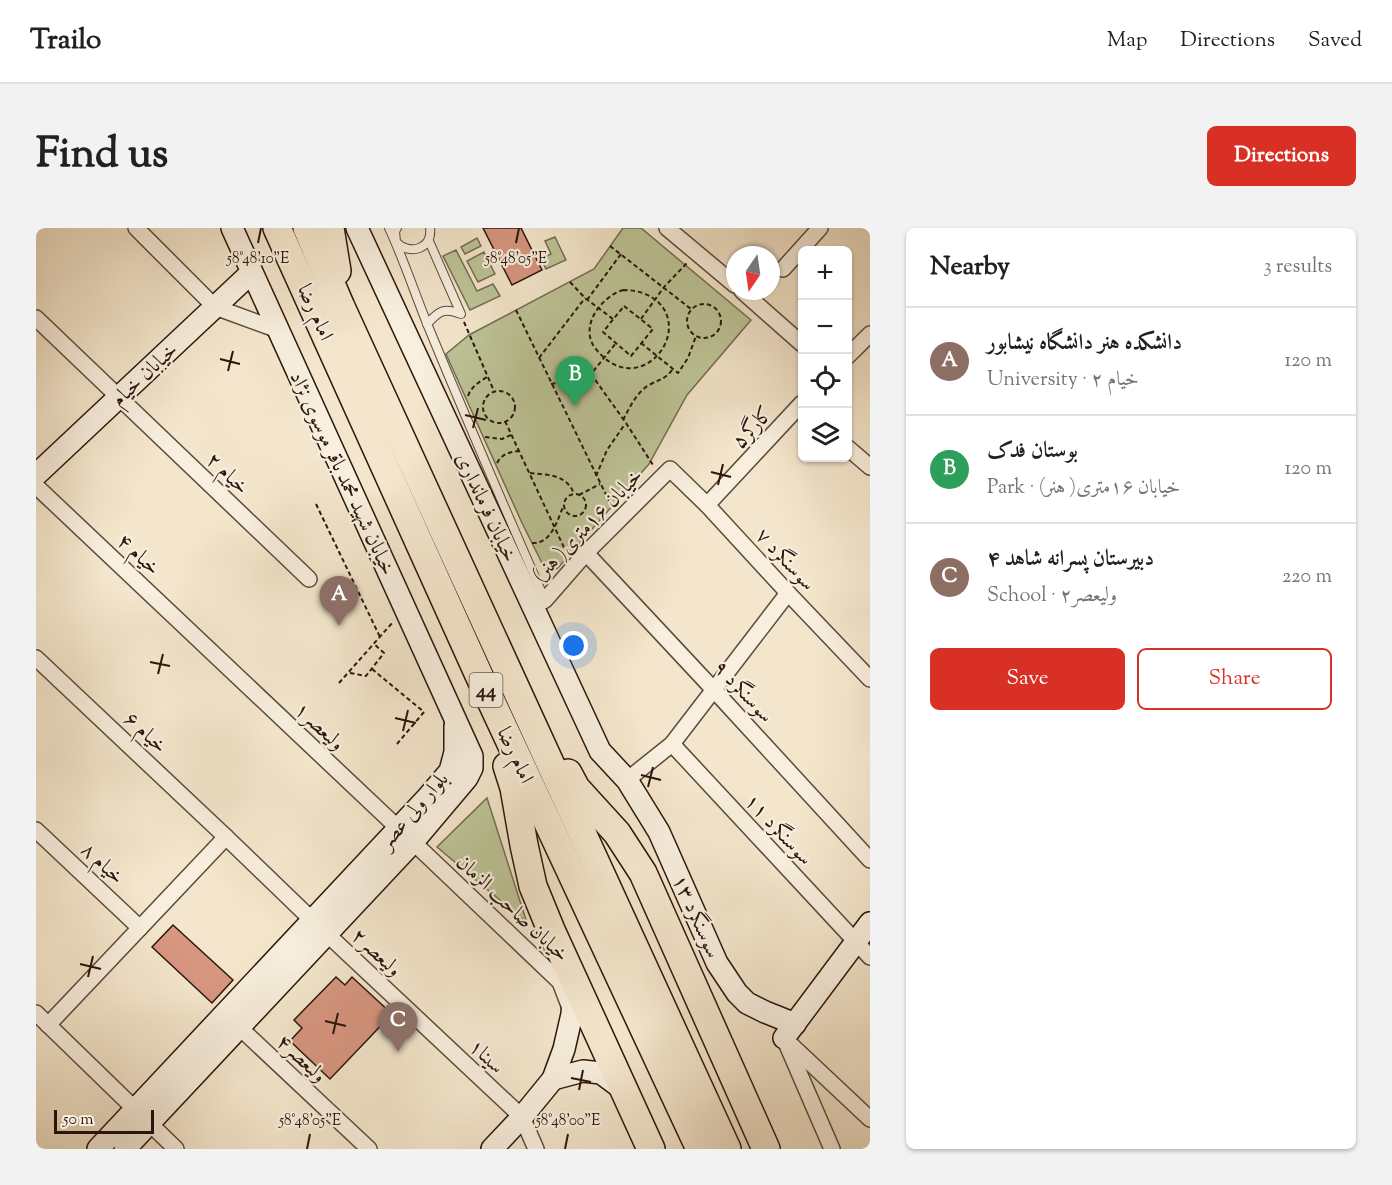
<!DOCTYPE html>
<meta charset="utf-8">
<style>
body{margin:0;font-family:"Sorts Mill Goudy",Amiri,serif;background:#f2f2f2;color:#202124}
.controls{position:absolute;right:18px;top:18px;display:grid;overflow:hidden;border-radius:9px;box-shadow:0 2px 4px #0004}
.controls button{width:54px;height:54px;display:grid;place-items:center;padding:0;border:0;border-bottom:2px solid #e0e0e0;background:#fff;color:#202124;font:30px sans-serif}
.compass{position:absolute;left:690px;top:18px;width:54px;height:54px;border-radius:50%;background:#fff;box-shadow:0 2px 4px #0004;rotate:193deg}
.scale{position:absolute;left:18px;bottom:15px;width:100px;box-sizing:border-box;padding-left:6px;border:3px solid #2b160c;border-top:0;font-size:16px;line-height:21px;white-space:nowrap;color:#2b160c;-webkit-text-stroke:4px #f8efde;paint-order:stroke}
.you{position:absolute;left:538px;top:418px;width:21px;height:21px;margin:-15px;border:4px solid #fff;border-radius:50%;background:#1a73e8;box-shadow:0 0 0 9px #1a73e833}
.badge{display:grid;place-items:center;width:39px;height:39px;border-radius:50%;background:#d93025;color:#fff;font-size:20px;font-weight:700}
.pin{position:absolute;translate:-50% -50px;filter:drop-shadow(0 2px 3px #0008)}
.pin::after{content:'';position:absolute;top:32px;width:21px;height:18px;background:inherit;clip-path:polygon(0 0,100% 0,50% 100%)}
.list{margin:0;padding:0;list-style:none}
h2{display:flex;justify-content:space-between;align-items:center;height:78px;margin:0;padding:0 24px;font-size:26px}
h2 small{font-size:20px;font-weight:400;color:#757577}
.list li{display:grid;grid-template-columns:39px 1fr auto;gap:18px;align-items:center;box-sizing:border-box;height:108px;padding:0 24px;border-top:2px solid #e0e0e0}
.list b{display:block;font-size:22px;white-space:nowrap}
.list p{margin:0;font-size:20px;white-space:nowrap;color:#757577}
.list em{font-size:20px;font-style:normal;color:#757577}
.actions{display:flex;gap:12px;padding:18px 24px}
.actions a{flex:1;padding:14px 0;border:2px solid #d93025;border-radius:9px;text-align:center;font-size:21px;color:#d93025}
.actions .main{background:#d93025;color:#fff}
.icon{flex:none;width:33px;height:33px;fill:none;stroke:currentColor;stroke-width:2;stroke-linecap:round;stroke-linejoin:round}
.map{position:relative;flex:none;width:834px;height:921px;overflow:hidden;border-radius:9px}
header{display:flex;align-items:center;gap:36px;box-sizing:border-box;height:84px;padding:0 30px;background:#fff;border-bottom:2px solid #e0e0e0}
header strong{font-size:28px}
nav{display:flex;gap:33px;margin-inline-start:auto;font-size:21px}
.intro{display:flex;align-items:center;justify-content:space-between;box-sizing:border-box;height:144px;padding:0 36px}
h1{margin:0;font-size:42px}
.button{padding:15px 27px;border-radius:9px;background:#d93025;color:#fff;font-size:21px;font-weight:700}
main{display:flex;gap:36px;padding:0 36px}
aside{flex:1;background:#fff;border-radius:9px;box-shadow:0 2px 4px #0004}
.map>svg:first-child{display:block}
</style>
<header>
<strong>Trailo</strong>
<nav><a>Map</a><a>Directions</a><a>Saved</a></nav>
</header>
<div class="intro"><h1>Find us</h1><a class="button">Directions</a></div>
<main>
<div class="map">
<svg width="834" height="921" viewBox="0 0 834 921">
<rect width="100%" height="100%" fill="#f4e6cc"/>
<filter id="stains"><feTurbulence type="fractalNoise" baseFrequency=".00333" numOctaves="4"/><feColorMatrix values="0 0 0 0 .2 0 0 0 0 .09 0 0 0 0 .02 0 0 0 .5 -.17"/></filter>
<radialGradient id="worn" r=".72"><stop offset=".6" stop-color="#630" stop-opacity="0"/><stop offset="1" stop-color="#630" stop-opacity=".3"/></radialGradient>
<g fill="#bdc497" stroke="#746d52" stroke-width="1.5">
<polygon points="587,0 605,0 715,92 651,167 613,236 522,340 511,345 486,295 410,126 433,107 558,41"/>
<polygon points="519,9 530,32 510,41 505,31 515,26 509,13"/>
<polygon points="441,10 445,18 429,26 425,19"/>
<polygon points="420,22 441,63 457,56 464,68 434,82 407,28"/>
<polygon points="448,24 459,46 442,54 431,33"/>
<polygon points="451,570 491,695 401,619"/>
</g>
<g fill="#d79680" stroke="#2b160c" stroke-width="1.5">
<polygon points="447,0 485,0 506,42 476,57"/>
<polygon points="137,697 197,752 176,775 116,719"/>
<polygon points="300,749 309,757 316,749 356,786 294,851 254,813 266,800 258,792"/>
</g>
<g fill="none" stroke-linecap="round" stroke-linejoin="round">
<defs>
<g id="lane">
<path d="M 353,0 C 368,32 379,66 392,98 C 430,190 469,281 509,372"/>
<path d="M 361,0 L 359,3 L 360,14 C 373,28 397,21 394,0"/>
<path d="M 391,96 C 403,83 408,79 425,86 L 393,13"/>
</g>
<g id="street">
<polyline points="100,0 179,79 242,102"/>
<polyline points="631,0 699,57"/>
<polyline points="747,41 784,0"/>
<polyline points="706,63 766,116"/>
<polyline points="0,90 273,351"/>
<polyline points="812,128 834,106"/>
<polyline points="812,220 834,239"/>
<polyline points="0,258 362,600"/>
<polyline points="671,277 766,175"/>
<polyline points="550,325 678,462 834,632"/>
<polyline points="497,379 509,372 550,325 634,241 671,277 752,365 834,451"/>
<polyline points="0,430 190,609 276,692"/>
<polyline points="636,516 834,729"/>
<polyline points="591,552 636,516 752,365"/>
<polyline points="0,602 104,700"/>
<polyline points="377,614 524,754 534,780"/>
<polyline points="291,706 486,889 500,921"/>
<polyline points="0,785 140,921"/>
<polyline points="12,797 190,609"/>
<polyline points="203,799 333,921"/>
<polyline points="748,810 796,921"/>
<polyline points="752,814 834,891"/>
</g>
<g id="secondary">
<polyline points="321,0 564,523 591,552 623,604 681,735 701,765 711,775 729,784 759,796"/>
<polyline points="0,247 215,45"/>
<polyline points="748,810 834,695"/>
<polyline points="517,851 547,843 565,845 588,862"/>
<polyline points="62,921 391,570 414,543 419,524 419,498"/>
<polyline points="89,921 377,614 431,550 436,540 436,528 196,0"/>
<polyline points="456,921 486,889 517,851 528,821 536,786 538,754"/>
</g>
<g id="highway">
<polyline points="241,0 442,445 664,921"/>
<polyline points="271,0 305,79 691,921"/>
<polyline points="294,0 301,43"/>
<polyline points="471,538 478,560 488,617 497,658 515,702 615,921"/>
<polyline points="532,545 540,560 581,605 607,645 730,921"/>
</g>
</defs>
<use href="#lane" stroke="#5d4a3c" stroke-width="10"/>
<use href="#street" stroke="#5d4a3c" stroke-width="18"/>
<use href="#secondary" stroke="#2b160c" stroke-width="24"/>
<use href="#highway" stroke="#2b160c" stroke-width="30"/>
<g stroke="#2b160c" stroke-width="2" stroke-dasharray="4.5 3" stroke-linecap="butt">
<polyline points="574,18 655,81"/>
<polyline points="534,54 549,70 577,91"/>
<path d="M 587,62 C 600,62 611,65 621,73 C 658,106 601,174 559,120 C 543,98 565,69 587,62 Z"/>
<polyline points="551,72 585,26"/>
<circle cx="668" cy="93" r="17"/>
<polygon points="588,78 617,101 595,128 567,104"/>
<polyline points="480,82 576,279"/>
<polyline points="605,91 628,59 651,35"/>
<polyline points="428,94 458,163"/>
<polyline points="605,115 642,145 652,130 660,108"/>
<polyline points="503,130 549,70"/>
<polyline points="555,146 590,195 617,237"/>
<polyline points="515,156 533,153 555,146 580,115"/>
<circle cx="463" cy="179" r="16"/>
<path d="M 432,168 C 435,159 443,154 451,149"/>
<path d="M 587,192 C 594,179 600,165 613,157 C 622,152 630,151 636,142"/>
<polyline points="469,193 531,326"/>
<polyline points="449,209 466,211 475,207"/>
<path d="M 461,235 C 466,226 473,224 483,223"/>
<path d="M 494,245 C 511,247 531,246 538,266"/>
<polyline points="560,248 571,222 589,196"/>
<circle cx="539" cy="277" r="11"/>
<polyline points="543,267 564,256"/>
<polyline points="280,276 344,409"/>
<path d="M 496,315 C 516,316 521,292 528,277"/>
<polyline points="336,441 388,484 361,516"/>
<polyline points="314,445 330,448 348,425 338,416"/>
<polyline points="303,455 357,394"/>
</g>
<use href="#lane" stroke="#f8efde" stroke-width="8"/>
<use href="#street" stroke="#f8efde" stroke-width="15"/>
<use href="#secondary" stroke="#f8efde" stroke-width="21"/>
<use href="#highway" stroke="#f4e6cc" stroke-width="27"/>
</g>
<path fill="none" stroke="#2b160c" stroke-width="2" d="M 222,15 L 225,0M 480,15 L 483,0M 184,131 L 204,136M 192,143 L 197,123M 429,187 L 450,192M 437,200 L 442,180M 675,244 L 695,249M 682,257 L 687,236M 114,434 L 134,438M 122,446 L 127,426M 359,490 L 380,495M 367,503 L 372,482M 605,547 L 625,552M 612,559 L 617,539M 44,736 L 65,741M 52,749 L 57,728M 289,793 L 310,798M 297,806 L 302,785M 535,850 L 555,854M 543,862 L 547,842M 271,921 L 274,906M 529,921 L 532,906"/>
<g text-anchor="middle" stroke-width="4.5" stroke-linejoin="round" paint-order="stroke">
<rect fill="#f8efde" stroke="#68574b" stroke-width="1.5" x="433.5" y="445" width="33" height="34" rx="4.5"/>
<g font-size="20" font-weight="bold" fill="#2b160c">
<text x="450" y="469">44</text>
</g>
<g font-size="21" fill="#2b160c" stroke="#f8efde">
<text transform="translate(280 84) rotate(66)" y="7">امام رضا</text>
<text transform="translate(108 146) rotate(-43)" y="7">خیابان خیام</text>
<text transform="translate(716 199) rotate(-47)" y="7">کارگر۵</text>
<text transform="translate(192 245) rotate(44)" y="7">خیام ۲</text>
<text transform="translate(307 245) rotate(65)" y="7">خیابان شهید محمد باقر موسوی نژاد</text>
<text transform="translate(451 279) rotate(65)" y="7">خیابان فرمانداری</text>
<text transform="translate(551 297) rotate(-46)" y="7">خیابان ۱۶متری( هنر)</text>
<text transform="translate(103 326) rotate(43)" y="7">خیام ۴</text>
<text transform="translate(750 331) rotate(47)" y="7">سوسنگرد ۷</text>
<text transform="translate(708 463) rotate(47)" y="7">سوسنگرد ۹</text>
<text transform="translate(284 498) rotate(43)" y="7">ولیعصر۱</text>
<text transform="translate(110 504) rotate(43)" y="7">خیام ۶</text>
<text transform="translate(480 527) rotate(65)" y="7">امام رضا</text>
<text transform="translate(377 582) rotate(-49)" y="7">بلوار ولی عصر</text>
<text transform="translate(743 601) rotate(47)" y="7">سوسنگرد ۱۱</text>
<text transform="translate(67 635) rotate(43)" y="7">خیام ۸</text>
<text transform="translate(477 680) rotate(43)" y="7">خیابان صاحب الزمان</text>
<text transform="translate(661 688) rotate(66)" y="7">سوسنگرد ۱۳</text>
<text transform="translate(341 724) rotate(43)" y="7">ولیعصر۲</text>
<text transform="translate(451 828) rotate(43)" y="7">سینا۱</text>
<text transform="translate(266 830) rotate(43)" y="7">ولیعصر۴</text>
</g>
</g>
<g font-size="15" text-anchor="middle" fill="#2b160c" stroke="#f8efde" stroke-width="4.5" stroke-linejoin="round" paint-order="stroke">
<text x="222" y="35">58°48'10"E</text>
<text x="480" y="35">58°48'05"E</text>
<text x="274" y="897">58°48'05"E</text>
<text x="532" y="897">58°48'00"E</text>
</g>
<rect width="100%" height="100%" filter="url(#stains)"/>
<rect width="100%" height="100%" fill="url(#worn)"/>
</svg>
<div class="controls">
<button>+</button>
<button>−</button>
<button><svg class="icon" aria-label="locate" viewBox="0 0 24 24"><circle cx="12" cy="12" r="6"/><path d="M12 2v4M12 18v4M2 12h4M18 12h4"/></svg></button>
<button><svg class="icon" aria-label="layers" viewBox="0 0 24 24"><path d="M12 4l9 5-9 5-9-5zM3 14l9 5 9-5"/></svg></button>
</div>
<svg class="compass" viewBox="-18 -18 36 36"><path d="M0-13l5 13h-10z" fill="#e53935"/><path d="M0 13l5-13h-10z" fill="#757577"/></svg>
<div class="scale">50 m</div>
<div class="you"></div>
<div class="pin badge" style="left:303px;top:398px;background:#8d6e63">A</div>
<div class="pin badge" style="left:539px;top:178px;background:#2e9e5b">B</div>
<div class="pin badge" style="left:362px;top:824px;background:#8d6e63">C</div>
</div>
<aside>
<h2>Nearby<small>3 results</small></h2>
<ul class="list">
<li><span class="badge" style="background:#8d6e63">A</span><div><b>دانشکده هنر دانشگاه نیشابور</b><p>University · خیام ۲</p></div><em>120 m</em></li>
<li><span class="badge" style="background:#2e9e5b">B</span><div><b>بوستان فدک</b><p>Park · خیابان ۱۶متری( هنر)</p></div><em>120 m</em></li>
<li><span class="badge" style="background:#8d6e63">C</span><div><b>دبیرستان پسرانه شاهد ۴</b><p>School · ولیعصر۲</p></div><em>220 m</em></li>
</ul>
<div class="actions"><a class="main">Save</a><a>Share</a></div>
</aside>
</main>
